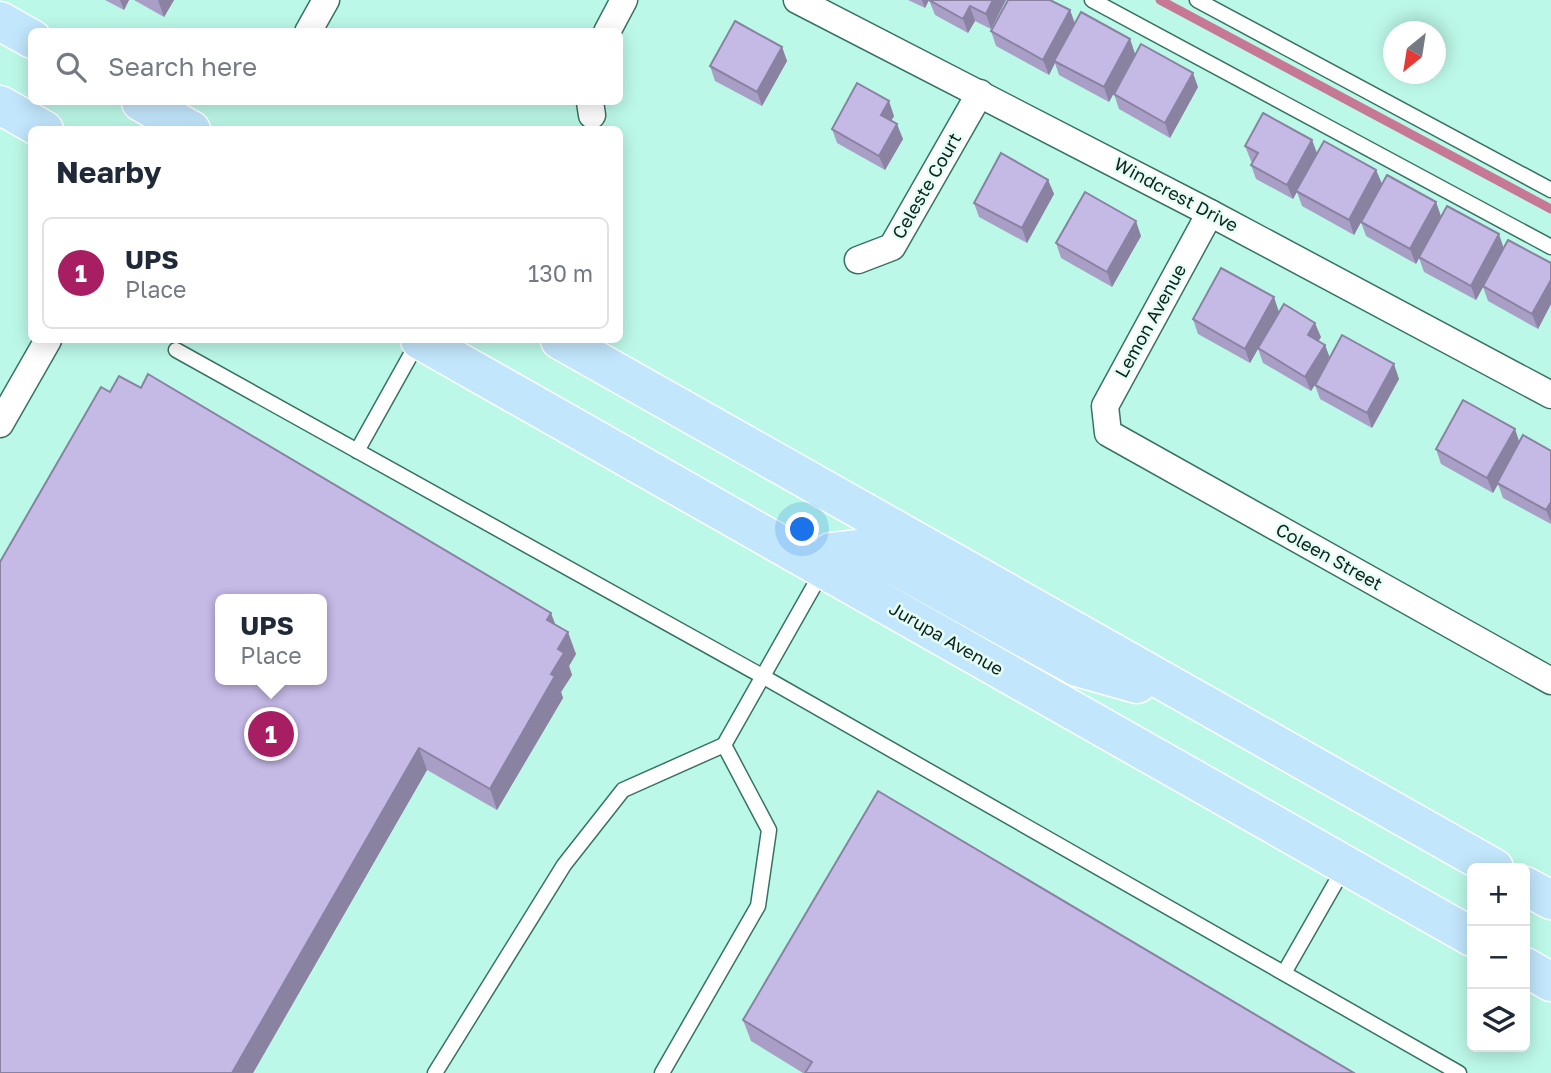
<!DOCTYPE html>
<meta charset="utf-8">
<style>
body{margin:0;font-family:"Golos Text",sans-serif;background:#f2f2f3;color:#1f2937}
.controls{position:absolute;right:21px;bottom:21px;display:grid;overflow:hidden;border-radius:10px;box-shadow:0 4px 18px #0003}
.controls button{width:63px;height:63px;display:grid;place-items:center;padding:0;border:0;border-bottom:2px solid #e0e1e3;background:#fff;color:#1f2937;font:35px sans-serif}
.compass{position:absolute;left:1383px;top:21px;width:63px;height:63px;border-radius:50%;background:#fff;box-shadow:0 4px 18px #0003;rotate:210deg}
.you{position:absolute;left:803px;top:530px;width:24px;height:24px;margin:-18px;border:5px solid #fff;border-radius:50%;background:#1a73e8;box-shadow:0 0 0 10px #1a73e833}
.badge{display:grid;place-items:center;width:46px;height:46px;border-radius:50%;background:#a81e62;color:#fff;font-size:23px;font-weight:700}
.pin{position:absolute;translate:-50% -50%;border:4px solid #fff;box-shadow:0 2px 7px #0006}
.popup{position:absolute;left:215px;top:594px;width:112px;height:91px;box-sizing:border-box;display:grid;place-content:center;border-radius:10px;background:#fff;filter:drop-shadow(0 2px 5px #0005);font-size:23px;white-space:nowrap;color:#747a83}
.popup b{font-size:26px;color:#1f2937}
.popup::after{content:'';position:absolute;left:50%;top:100%;margin-left:-14px;border:14px solid transparent;border-top-color:#fff}
.list{margin:0;padding:0;list-style:none}
h2{display:flex;justify-content:space-between;align-items:center;height:91px;margin:0;padding:0 28px;font-size:30px}
h2 small{font-size:23px;font-weight:400;color:#747a83}
.list li{display:grid;grid-template-columns:46px 1fr auto;gap:21px;align-items:center;box-sizing:border-box;height:112px;margin:0 14px 14px;padding:0 14px;border:2px solid #e0e1e3;border-radius:10px}
.list b{display:block;font-size:26px;white-space:nowrap}
.list p{margin:0;font-size:23px;white-space:nowrap;color:#747a83}
.list em{font-size:23px;font-style:normal;color:#747a83}
.icon{flex:none;width:38px;height:38px;fill:none;stroke:currentColor;stroke-width:2;stroke-linecap:round;stroke-linejoin:round}
.map{position:relative;flex:none;width:1551px;height:1073px;overflow:hidden}
.search{position:absolute;background:#fff;box-shadow:0 4px 18px #0003;left:28px;top:28px;width:595px;height:77px;display:flex;align-items:center;gap:18px;box-sizing:border-box;padding:0 24px;border-radius:10px;color:#747a83;font-size:26px}
.panel{position:absolute;background:#fff;box-shadow:0 4px 18px #0003;left:28px;top:126px;width:595px;height:217px;border-radius:10px}
.map>svg:first-child{display:block}
</style>
<div class="map">
<svg width="1551" height="1073" viewBox="0 0 1551 1073">
<rect width="100%" height="100%" fill="#bcf8e8"/>
<g fill="none" stroke-linecap="round" stroke-linejoin="round">
<polyline stroke="#c67894" stroke-width="9" points="1160,0 1551,209"/>
<defs>
<g id="lane">
<polyline points="1092,0 1551,247"/>
<polyline points="1197,0 1551,190"/>
<polyline points="176,350 762,676 1459,1073"/>
<polyline points="357,451 419,340"/>
<polyline points="1284,973 1344,868"/>
<polyline points="435,1073 564,865 623,790 724,745"/>
<polyline points="662,1073 758,906 769,830 724,745 823,570"/>
</g>
<g id="street">
<polyline points="797,0 1210,213 1551,395"/>
<polyline points="308,32 326,0"/>
<polyline points="607,32 624,0"/>
<polyline points="590,102 592,115"/>
<polyline points="1210,213 1105,406 1108,433 1551,681"/>
<polyline points="858,260 892,247 980,93"/>
<polyline points="0,424 48,340"/>
</g>
<g id="primary">
<polyline points="0,21 32,39"/>
<polyline points="141,102 191,130"/>
<polyline points="0,105 44,130"/>
<polyline points="420,340 1472,937"/>
<polyline points="560,340 1494,868"/>
<polyline points="824,569 831,552 857,549 897,567 1077,667 1137,684"/>
<polyline points="1525,886 1551,900"/>
<polyline points="1525,967 1551,982"/>
</g>
</defs>
<use href="#lane" stroke="#397265" stroke-width="17"/>
<use href="#street" stroke="#397265" stroke-width="29"/>
<use href="#primary" stroke="#fff" stroke-width="41"/>
<use href="#lane" stroke="#fff" stroke-width="14"/>
<use href="#street" stroke="#fff" stroke-width="26"/>
<use href="#primary" stroke="#c2e6fc" stroke-width="38"/>
</g>
<g fill="#a99fc6">
<polygon points="105,0 129,0 124,10"/>
<polygon points="134,0 174,0 164,17"/>
<polygon points="908,0 929,0 925,8"/>
<polygon points="929,0 1006,0 991,29 975,21 968,33 935,15"/>
<polygon points="1070,10 1075,23 1130,39 1135,54 1109,102 1059,75 1055,63 1049,75 996,46 991,31"/>
<polygon points="782,47 787,61 762,106 715,81 710,66"/>
<polygon points="1198,87 1170,138 1119,109 1114,94"/>
<polygon points="894,116 891,121 903,139 885,170 837,143 832,129"/>
<polygon points="1312,140 1317,153 1376,170 1382,184 1436,202 1441,216 1504,248 1551,263 1551,304 1538,329 1488,301 1483,287 1476,300 1424,272 1419,258 1416,264 1366,236 1361,222 1354,235 1302,206 1297,192 1293,199 1256,179 1251,165 1252,162 1251,161 1245,146"/>
<polygon points="1048,180 1054,194 1027,243 979,217 974,203"/>
<polygon points="1141,236 1112,287 1061,258 1056,243"/>
<polygon points="1279,312 1321,337 1318,341 1325,345 1330,358 1399,379 1372,428 1320,399 1315,385 1318,380 1311,391 1263,363 1258,349 1250,363 1198,334 1193,319"/>
<polygon points="1520,442 1551,451 1551,524 1503,498 1498,484 1493,493 1441,464 1436,449"/>
<polygon points="555,625 576,654 569,666 572,675 561,692 563,698 497,810 427,770 253,1073 0,1073"/>
<polygon points="743,1020 1354,1073 803,1073 751,1041"/>
</g>
<g fill="#8a82a1">
<polygon points="120,0 129,0 124,10"/>
<polygon points="158,0 174,0 164,17"/>
<polygon points="922,0 929,0 925,8"/>
<polygon points="993,0 1006,0 991,29 986,14"/>
<polygon points="970,6 975,21 968,33 963,19"/>
<polygon points="1070,10 1075,25 1054,61 1055,63 1049,75 1043,60"/>
<polygon points="1130,39 1135,54 1109,102 1104,87"/>
<polygon points="782,47 787,61 762,106 757,92"/>
<polygon points="1193,73 1198,87 1170,138 1165,123"/>
<polygon points="889,101 894,116 886,130 881,115"/>
<polygon points="897,124 903,139 885,170 879,156"/>
<polygon points="1312,140 1317,154 1293,199 1287,185"/>
<polygon points="1376,170 1382,184 1354,235 1349,220"/>
<polygon points="1048,180 1054,194 1027,243 1022,228"/>
<polygon points="1436,202 1441,217 1416,264 1410,249"/>
<polygon points="1136,221 1141,236 1112,287 1107,272"/>
<polygon points="1499,234 1504,249 1476,300 1471,286"/>
<polygon points="1551,280 1551,304 1538,329 1532,314"/>
<polygon points="1274,297 1279,312 1250,363 1245,349"/>
<polygon points="1315,323 1321,337 1313,350 1308,335"/>
<polygon points="1325,345 1330,359 1311,391 1305,377"/>
<polygon points="1394,364 1399,379 1372,428 1367,413"/>
<polygon points="1515,429 1520,444 1493,493 1487,478"/>
<polygon points="1551,502 1551,522 1546,510"/>
<polygon points="551,613 559,634 547,620"/>
<polygon points="568,632 576,654 569,666 572,675 561,692 563,698 497,810 490,789 551,674 558,649"/>
<polygon points="419,748 427,770 253,1073 232,1073"/>
</g>
<g fill="#c5b9e6" stroke="#8a82a1" stroke-width="2" fill-rule="evenodd">
<polygon points="929,0 993,0 986,14 970,6 963,19"/>
<polygon points="1008,0 1050,0 1070,10 1043,60 991,31"/>
<polygon points="1081,12 1130,39 1104,87 1054,61"/>
<polygon points="735,21 782,47 757,92 710,66"/>
<polygon points="1141,44 1193,73 1165,123 1114,94"/>
<polygon points="857,83 889,101 881,115 897,124 879,156 832,129"/>
<polygon points="1263,113 1312,140 1287,185 1251,165 1258,153 1245,146"/>
<polygon points="1324,141 1376,170 1349,220 1296,191"/>
<polygon points="1001,153 1048,180 1022,228 974,203"/>
<polygon points="1387,175 1436,202 1410,249 1361,222"/>
<polygon points="1085,192 1136,221 1107,272 1056,243"/>
<polygon points="1447,206 1499,234 1471,286 1419,257"/>
<polygon points="1508,240 1551,263 1551,280 1532,314 1483,286"/>
<polygon points="1221,268 1274,297 1245,349 1193,319"/>
<polygon points="1284,304 1315,323 1308,335 1325,345 1305,377 1258,348"/>
<polygon points="1342,335 1394,364 1367,413 1315,385"/>
<path d="M 148,374 L 551,613 L 547,620 L 568,632 L 558,649 L 564,653 L 551,674 L 555,676 L 490,789 L 419,748 L 232,1073 L 0,1073 L 0,562 L 101,387 L 110,392 L 119,376 L 141,388 ZM 220,599 L 322,599 L 322,680 L 220,680 Z"/>
<polygon points="1463,400 1515,429 1487,478 1436,449"/>
<polygon points="1523,435 1551,451 1551,502 1546,510 1497,483"/>
<polygon points="878,791 1354,1073 805,1073 812,1062 743,1020"/>
</g>
<g text-anchor="middle" stroke-width="5" stroke-linejoin="round" paint-order="stroke">
<g font-size="18" fill="#0b241e" stroke="#e6fdf6">
<text transform="translate(927 186) rotate(-60)" y="6">Celeste Court</text>
<text transform="translate(1176 195) rotate(28)" y="6">Windcrest Drive</text>
<text transform="translate(1151 321) rotate(-61)" y="6">Lemon Avenue</text>
<text transform="translate(1329 557) rotate(29)" y="6">Coleen Street</text>
<text transform="translate(946 639) rotate(30)" y="6">Jurupa Avenue</text>
</g>
</g>
</svg>
<div class="controls">
<button>+</button>
<button>−</button>
<button><svg class="icon" aria-label="layers" viewBox="0 0 24 24"><path d="M12 4l9 5-9 5-9-5zM3 14l9 5 9-5"/></svg></button>
</div>
<svg class="compass" viewBox="-18 -18 36 36"><path d="M0-13l5 13h-10z" fill="#e53935"/><path d="M0 13l5-13h-10z" fill="#747a83"/></svg>
<div class="you"></div>
<div class="pin badge" style="left:271px;top:734px">1</div>
<div class="popup"><b>UPS</b>Place</div>
<div class="search"><svg class="icon" aria-label="search" viewBox="0 0 24 24"><circle cx="10" cy="10" r="6"/><path d="M15 15l6 6"/></svg>Search here</div>
<section class="panel">
<h2>Nearby<small></small></h2>
<ul class="list">
<li><span class="badge">1</span><div><b>UPS</b><p>Place</p></div><em>130 m</em></li>
</ul>
</section>
</div>
